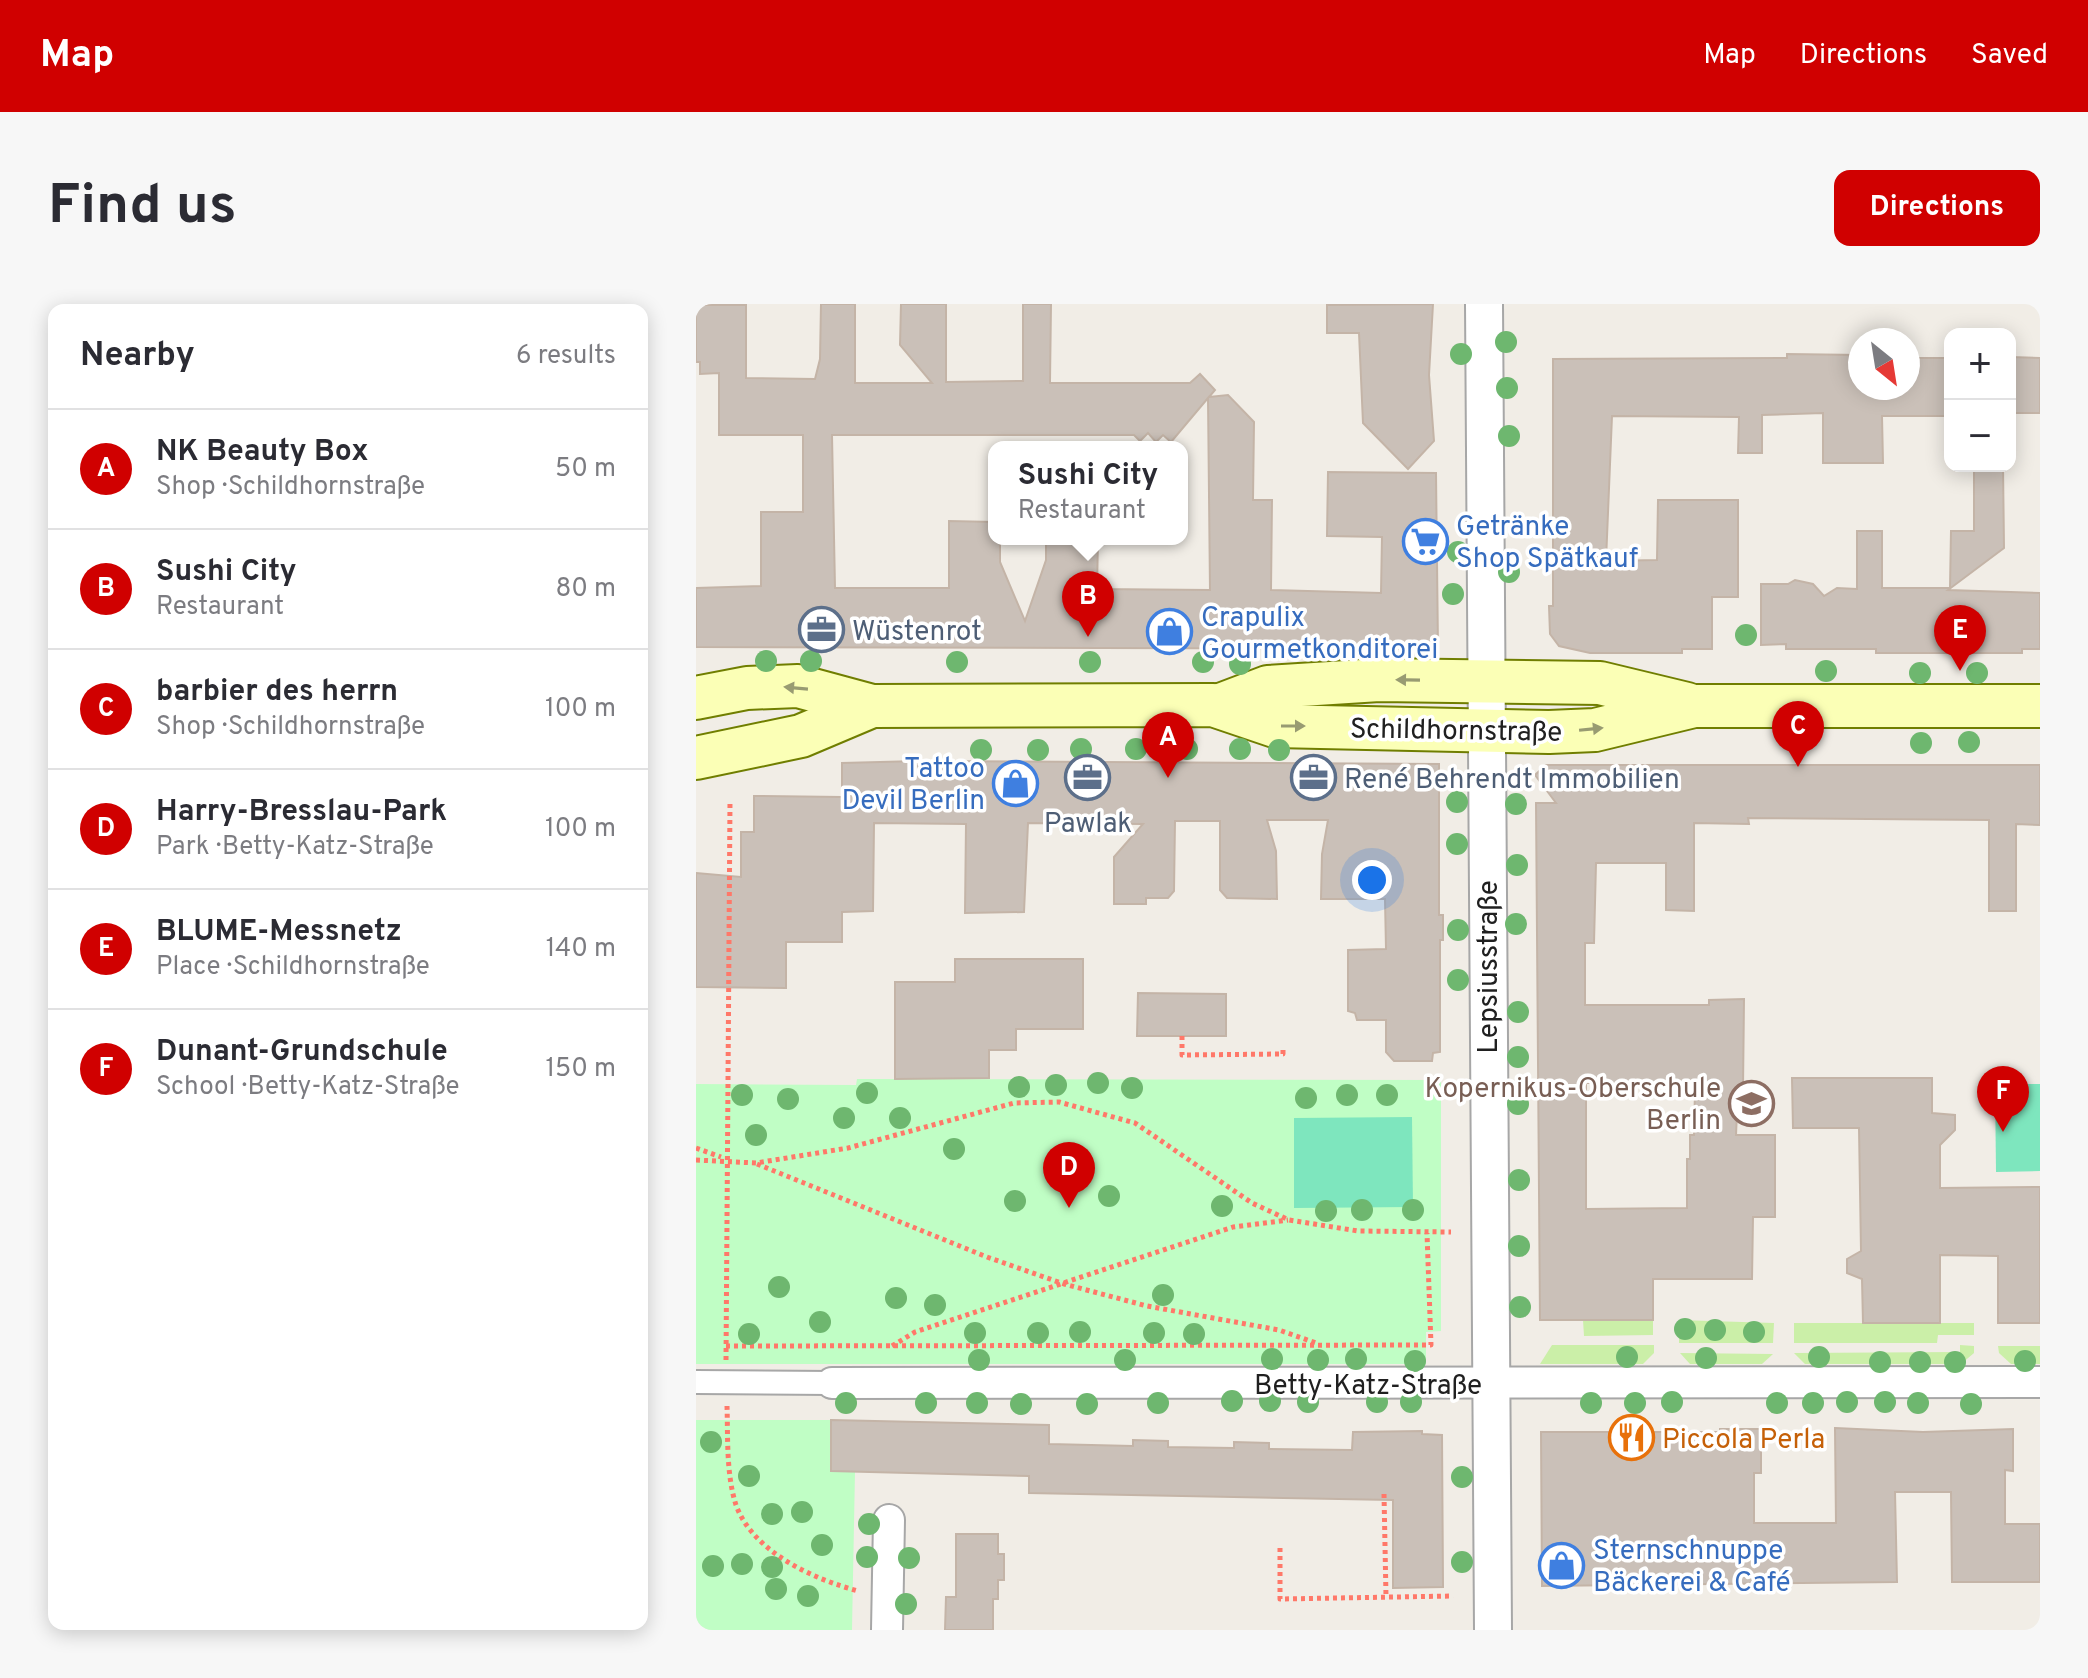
<!DOCTYPE html>
<meta charset="utf-8">
<style>
body{margin:0;font-family:Overpass,sans-serif;background:#f7f7f7;color:#2b2b33}
.controls{position:absolute;right:24px;top:24px;display:grid;overflow:hidden;border-radius:16px;box-shadow:0 4px 20px #0003}
.controls button{width:72px;height:72px;display:grid;place-items:center;padding:0;border:0;border-bottom:2px solid #e1e1e2;background:#fff;color:#2b2b33;font:40px sans-serif}
.compass{position:absolute;left:1152px;top:24px;width:72px;height:72px;border-radius:50%;background:#fff;box-shadow:0 4px 20px #0003;rotate:150deg}
.you{position:absolute;left:676px;top:576px;width:28px;height:28px;margin:-20px;border:6px solid #fff;border-radius:50%;background:#1a73e8;box-shadow:0 0 0 12px #1a73e833}
.badge{display:grid;place-items:center;width:52px;height:52px;border-radius:50%;background:#d00000;color:#fff;font-size:26px;font-weight:700}
.pin{position:absolute;translate:-50% -66px;filter:drop-shadow(0 2px 4px #0008)}
.pin::after{content:'';position:absolute;top:42px;width:28px;height:24px;background:inherit;clip-path:polygon(0 0,100% 0,50% 100%)}
.popup{position:absolute;left:292px;top:137px;width:200px;height:104px;box-sizing:border-box;display:grid;place-content:center;border-radius:16px;background:#fff;filter:drop-shadow(0 2px 6px #0005);font-size:26px;white-space:nowrap;color:#7c7c81}
.popup b{font-size:30px;color:#2b2b33}
.popup::after{content:'';position:absolute;left:50%;top:100%;margin-left:-16px;border:16px solid transparent;border-top-color:#fff}
.list{margin:0;padding:0;list-style:none}
h2{display:flex;justify-content:space-between;align-items:center;height:104px;margin:0;padding:0 32px;font-size:34px}
h2 small{font-size:26px;font-weight:400;color:#7c7c81}
.list li{display:grid;grid-template-columns:52px 1fr auto;gap:24px;align-items:center;box-sizing:border-box;height:120px;padding:0 32px;border-top:2px solid #e1e1e2}
.list b{display:block;font-size:30px;white-space:nowrap}
.list p{margin:0;font-size:26px;white-space:nowrap;color:#7c7c81}
.list em{font-size:26px;font-style:normal;color:#7c7c81}
.map{position:relative;flex:none;width:1344px;height:1326px;overflow:hidden;border-radius:16px}
header{display:flex;align-items:center;gap:48px;box-sizing:border-box;height:112px;padding:0 40px;background:#d00000;color:#fff}
header strong{font-size:38px}
nav{display:flex;gap:44px;margin-inline-start:auto;font-size:28px}
.intro{display:flex;align-items:center;justify-content:space-between;box-sizing:border-box;height:192px;padding:0 48px}
h1{margin:0;font-size:56px}
.button{padding:20px 36px;border-radius:16px;background:#d00000;color:#fff;font-size:28px;font-weight:700}
main{display:flex;gap:48px;padding:0 48px}
aside{flex:1;background:#fff;border-radius:16px;box-shadow:0 4px 20px #0003}
.map>svg:first-child{display:block}
</style>
<header>
<strong>Map</strong>
<nav><a>Map</a><a>Directions</a><a>Saved</a></nav>
</header>
<div class="intro"><h1>Find us</h1><a class="button">Directions</a></div>
<main>
<aside>
<h2>Nearby<small>6 results</small></h2>
<ul class="list">
<li><span class="badge">A</span><div><b>NK Beauty Box</b><p>Shop · Schildhornstraße</p></div><em>50 m</em></li>
<li><span class="badge">B</span><div><b>Sushi City</b><p>Restaurant</p></div><em>80 m</em></li>
<li><span class="badge">C</span><div><b>barbier des herrn</b><p>Shop · Schildhornstraße</p></div><em>100 m</em></li>
<li><span class="badge">D</span><div><b>Harry-Bresslau-Park</b><p>Park · Betty-Katz-Straße</p></div><em>100 m</em></li>
<li><span class="badge">E</span><div><b>BLUME-Messnetz</b><p>Place · Schildhornstraße</p></div><em>140 m</em></li>
<li><span class="badge">F</span><div><b>Dunant-Grundschule</b><p>School · Betty-Katz-Straße</p></div><em>150 m</em></li>
</ul>
</aside>
<div class="map">
<svg width="1344" height="1326" viewBox="0 0 1344 1326">
<rect width="100%" height="100%" fill="#f1ede6"/>
<g fill="#cbefa8">
<polygon points="887,1016 957,1016 957,1031 888,1032"/>
<polygon points="983,1016 1078,1019 1077,1039 983,1039"/>
<polygon points="1098,1019 1278,1019 1278,1031 1242,1031 1241,1039 1098,1039"/>
<polygon points="856,1041 958,1041 958,1049 947,1060 844,1060"/>
<polygon points="1264,1041 1278,1042 1278,1049 1265,1060 1109,1060 1098,1049 1264,1048"/>
<polygon points="1302,1042 1344,1042 1344,1060 1315,1060 1303,1049"/>
<polygon points="984,1049 1077,1050 1066,1060 994,1060"/>
</g>
<g fill="#c0fec5">
<polygon points="161,775 745,776 745,1027 730,1028 730,1060 0,1060 0,780 160,781"/>
<polygon points="0,1116 135,1116 135,1167 159,1168 156,1326 0,1326"/>
</g>
<g fill="#7ee6be">
<polygon points="1299,780 1344,780 1344,867 1300,868"/>
<polygon points="716,813 717,903 598,904 598,814"/>
</g>
<g fill="#cac0b8" stroke="#c4b4a7" stroke-width="2" fill-rule="evenodd">
<path d="M 125,0 L 159,0 L 159,79 L 236,79 L 204,41 L 205,0 L 250,0 L 250,78 L 327,77 L 327,0 L 355,0 L 354,79 L 494,79 L 504,70 L 519,86 L 513,93 L 532,91 L 558,118 L 557,196 L 576,196 L 575,286 L 685,289 L 686,233 L 631,232 L 632,168 L 740,169 L 742,345 L 0,343 L 0,284 L 65,282 L 65,208 L 107,208 L 107,131 L 23,131 L 23,69 L 4,70 L 4,58 L 0,58 L 0,1 L 50,1 L 50,74 L 119,75 L 124,55 ZM 512,94 L 514,286 L 401,285 L 402,235 L 350,235 L 350,256 L 329,317 L 304,258 L 304,235 L 298,235 L 298,218 L 253,217 L 253,284 L 139,284 L 136,131 L 438,131 L 444,137 L 452,129 L 460,138 L 467,131 L 475,138 Z"/>
<polygon points="737,0 733,71 738,137 712,165 667,119 663,29 631,29 631,1"/>
<polygon points="1091,50 1164,51 1164,84 1212,84 1212,54 1254,54 1254,112 1186,112 1187,159 1127,159 1127,109 1066,111 1066,149 1042,149 1043,113 916,112 910,257 961,256 962,196 1042,196 1042,293 1016,293 1016,345 986,345 986,349 894,349 863,342 854,330 853,302 857,302 857,55 1091,54"/>
<polygon points="1314,53 1344,54 1344,109 1314,109"/>
<polygon points="1278,162 1307,162 1308,244 1252,286 1344,289 1344,345 1326,345 1326,349 1180,349 1180,345 1090,345 1090,340 1065,341 1065,280 1092,280 1099,276 1117,280 1128,292 1141,284 1161,285 1161,227 1186,227 1186,284 1254,284 1255,227 1278,227"/>
<polygon points="223,457 743,460 743,611 747,611 747,636 744,636 744,748 737,749 736,757 698,757 690,748 690,716 661,716 659,709 652,707 652,646 690,645 689,595 625,595 626,550 632,516 571,516 580,547 581,595 531,594 524,586 524,517 479,517 478,587 472,594 450,594 450,600 418,600 418,553 447,520 332,519 328,608 269,609 270,520 178,519 177,607 146,608 146,638 90,638 90,684 0,683 0,569 45,573 45,528 58,528 58,492 146,493 146,459"/>
<path d="M 850,461 L 1344,461 L 1344,521 L 1320,520 L 1320,607 L 1293,607 L 1293,516 L 1052,514 L 1053,520 L 998,519 L 998,607 L 970,606 L 970,559 L 900,559 L 898,639 L 889,639 L 889,701 L 1013,701 L 1013,696 L 1048,695 L 1047,785 L 1042,785 L 1040,831 L 1079,831 L 1079,913 L 1057,913 L 1056,975 L 957,975 L 957,1016 L 844,1016 L 840,499 L 860,499 L 839,471 ZM 890,779 L 994,779 L 994,785 L 999,785 L 998,831 L 994,831 L 994,855 L 991,855 L 991,904 L 890,905 Z"/>
<polygon points="259,655 387,655 387,725 320,725 320,746 293,746 293,774 199,775 199,678 259,678"/>
<polygon points="442,689 530,690 530,732 441,732"/>
<polygon points="1096,774 1236,774 1236,809 1259,811 1259,826 1244,841 1244,884 1344,883 1344,1019 1302,1019 1302,952 1244,951 1244,1019 1167,1019 1166,975 1151,969 1151,955 1165,947 1163,824 1097,824"/>
<polygon points="135,1116 353,1121 353,1140 437,1142 437,1136 472,1137 472,1143 538,1144 538,1138 573,1139 573,1145 656,1146 657,1128 726,1127 726,1130 746,1131 747,1283 697,1284 697,1196 333,1189 333,1172 135,1167"/>
<polygon points="1139,1124 1227,1128 1317,1125 1317,1167 1309,1166 1309,1220 1344,1220 1344,1278 1256,1278 1255,1188 1199,1188 1201,1278 846,1282 845,1128 1024,1128 1024,1125 1065,1125 1065,1169 1058,1169 1058,1219 1140,1219"/>
<polygon points="260,1230 302,1230 302,1250 308,1250 308,1276 302,1276 302,1295 297,1295 297,1326 249,1326 250,1293 260,1293"/>
</g>
<g fill="none" stroke-linecap="round" stroke-linejoin="round">
<defs>
<polyline id="pedestrian" points="0,1078 136,1079"/>
<g id="minor">
<polyline points="136,1079 1344,1078"/>
<polyline points="191,1326 193,1216"/>
</g>
<polyline id="tertiary" points="788,0 797,1326"/>
<g id="secondary">
<polyline points="0,394 51,384 102,382 176,402 517,401 579,422 853,428 899,426 998,402 1344,402"/>
<polyline points="522,402 572,383 683,376 904,379 991,400"/>
<polyline points="0,454 105,432 176,402"/>
</g>
</defs>
<use href="#pedestrian" stroke="#a7a7a7" stroke-width="26"/>
<use href="#minor" stroke="#a7a7a7" stroke-width="34"/>
<use href="#tertiary" stroke="#a7a7a7" stroke-width="40"/>
<use href="#secondary" stroke="#707e00" stroke-width="46"/>
<g stroke="#ff7869" stroke-width="5" stroke-dasharray="4 4" stroke-linecap="butt">
<polyline points="486,732 486,751 587,750 587,744"/>
<polyline points="0,844 25,853"/>
<polyline points="0,856 60,859 152,844 318,799 363,798 439,819 556,899 593,916 662,927 755,928"/>
<polyline points="61,860 291,953 368,980 451,1002 583,1026 620,1039"/>
<polyline points="30,1042 735,1041 731,929"/>
<polyline points="196,1042 219,1028 537,923 592,916"/>
<polyline points="30,1056 34,497"/>
<path d="M 31,1102 C 32,1133 30,1170 40,1201 C 57,1248 117,1275 162,1287"/>
<polyline points="688,1190 690,1293"/>
<polyline points="584,1244 584,1295 757,1292"/>
</g>
<use href="#pedestrian" stroke="#fff" stroke-width="22"/>
<use href="#minor" stroke="#fff" stroke-width="30"/>
<use href="#tertiary" stroke="#fff" stroke-width="36"/>
<use href="#secondary" stroke="#fbffb6" stroke-width="42"/>
</g>
<g fill="#6eb76f">
<circle cx="810" cy="38" r="11"/>
<circle cx="765" cy="50" r="11"/>
<circle cx="811" cy="84" r="11"/>
<circle cx="813" cy="132" r="11"/>
<circle cx="762" cy="248" r="11"/>
<circle cx="813" cy="268" r="11"/>
<circle cx="757" cy="290" r="11"/>
<circle cx="1050" cy="331" r="11"/>
<circle cx="70" cy="357" r="11"/>
<circle cx="115" cy="357" r="11"/>
<circle cx="261" cy="358" r="11"/>
<circle cx="394" cy="358" r="11"/>
<circle cx="507" cy="358" r="11"/>
<circle cx="544" cy="360" r="11"/>
<circle cx="1130" cy="367" r="11"/>
<circle cx="1224" cy="369" r="11"/>
<circle cx="1281" cy="369" r="11"/>
<circle cx="1273" cy="438" r="11"/>
<circle cx="1225" cy="439" r="11"/>
<circle cx="385" cy="445" r="11"/>
<circle cx="440" cy="445" r="11"/>
<circle cx="491" cy="445" r="11"/>
<circle cx="544" cy="445" r="11"/>
<circle cx="285" cy="446" r="11"/>
<circle cx="342" cy="446" r="11"/>
<circle cx="583" cy="446" r="11"/>
<circle cx="761" cy="498" r="11"/>
<circle cx="820" cy="500" r="11"/>
<circle cx="761" cy="540" r="11"/>
<circle cx="821" cy="561" r="11"/>
<circle cx="820" cy="620" r="11"/>
<circle cx="762" cy="626" r="11"/>
<circle cx="762" cy="676" r="11"/>
<circle cx="822" cy="708" r="11"/>
<circle cx="822" cy="753" r="11"/>
<circle cx="402" cy="779" r="11"/>
<circle cx="360" cy="781" r="11"/>
<circle cx="323" cy="783" r="11"/>
<circle cx="436" cy="784" r="11"/>
<circle cx="171" cy="789" r="11"/>
<circle cx="46" cy="791" r="11"/>
<circle cx="651" cy="791" r="11"/>
<circle cx="691" cy="791" r="11"/>
<circle cx="610" cy="794" r="11"/>
<circle cx="92" cy="795" r="11"/>
<circle cx="822" cy="800" r="11"/>
<circle cx="148" cy="814" r="11"/>
<circle cx="204" cy="814" r="11"/>
<circle cx="60" cy="831" r="11"/>
<circle cx="258" cy="845" r="11"/>
<circle cx="823" cy="876" r="11"/>
<circle cx="413" cy="892" r="11"/>
<circle cx="319" cy="897" r="11"/>
<circle cx="526" cy="902" r="11"/>
<circle cx="666" cy="906" r="11"/>
<circle cx="717" cy="906" r="11"/>
<circle cx="630" cy="907" r="11"/>
<circle cx="823" cy="942" r="11"/>
<circle cx="83" cy="983" r="11"/>
<circle cx="467" cy="991" r="11"/>
<circle cx="200" cy="994" r="11"/>
<circle cx="239" cy="1001" r="11"/>
<circle cx="824" cy="1003" r="11"/>
<circle cx="124" cy="1018" r="11"/>
<circle cx="989" cy="1025" r="11"/>
<circle cx="1019" cy="1026" r="11"/>
<circle cx="384" cy="1028" r="11"/>
<circle cx="1058" cy="1028" r="11"/>
<circle cx="279" cy="1029" r="11"/>
<circle cx="342" cy="1029" r="11"/>
<circle cx="458" cy="1029" r="11"/>
<circle cx="53" cy="1030" r="11"/>
<circle cx="498" cy="1030" r="11"/>
<circle cx="931" cy="1053" r="11"/>
<circle cx="1123" cy="1053" r="11"/>
<circle cx="1010" cy="1054" r="11"/>
<circle cx="576" cy="1055" r="11"/>
<circle cx="660" cy="1055" r="11"/>
<circle cx="283" cy="1056" r="11"/>
<circle cx="429" cy="1056" r="11"/>
<circle cx="622" cy="1056" r="11"/>
<circle cx="719" cy="1057" r="11"/>
<circle cx="1329" cy="1057" r="11"/>
<circle cx="1184" cy="1058" r="11"/>
<circle cx="1224" cy="1058" r="11"/>
<circle cx="1259" cy="1058" r="11"/>
<circle cx="536" cy="1097" r="11"/>
<circle cx="574" cy="1097" r="11"/>
<circle cx="612" cy="1098" r="11"/>
<circle cx="681" cy="1098" r="11"/>
<circle cx="715" cy="1098" r="11"/>
<circle cx="976" cy="1098" r="11"/>
<circle cx="1151" cy="1098" r="11"/>
<circle cx="1189" cy="1098" r="11"/>
<circle cx="150" cy="1099" r="11"/>
<circle cx="230" cy="1099" r="11"/>
<circle cx="281" cy="1099" r="11"/>
<circle cx="462" cy="1099" r="11"/>
<circle cx="895" cy="1099" r="11"/>
<circle cx="939" cy="1099" r="11"/>
<circle cx="1081" cy="1099" r="11"/>
<circle cx="1117" cy="1099" r="11"/>
<circle cx="1222" cy="1099" r="11"/>
<circle cx="325" cy="1100" r="11"/>
<circle cx="391" cy="1100" r="11"/>
<circle cx="1275" cy="1100" r="11"/>
<circle cx="15" cy="1138" r="11"/>
<circle cx="53" cy="1172" r="11"/>
<circle cx="766" cy="1173" r="11"/>
<circle cx="106" cy="1208" r="11"/>
<circle cx="76" cy="1210" r="11"/>
<circle cx="173" cy="1220" r="11"/>
<circle cx="126" cy="1241" r="11"/>
<circle cx="171" cy="1253" r="11"/>
<circle cx="213" cy="1254" r="11"/>
<circle cx="766" cy="1258" r="11"/>
<circle cx="46" cy="1260" r="11"/>
<circle cx="17" cy="1262" r="11"/>
<circle cx="76" cy="1263" r="11"/>
<circle cx="80" cy="1285" r="11"/>
<circle cx="112" cy="1292" r="11"/>
<circle cx="210" cy="1300" r="11"/>
</g>
<defs><path id="oneway-solid" d="M-6-.8H1V-3.2L6.5 0L1 3.2V.8H-6Z" transform="scale(2)"/></defs>
<g fill="#989b72">
<use href="#oneway-solid" transform="translate(712 376) rotate(-179)"/>
<use href="#oneway-solid" transform="translate(100 384) rotate(-175)"/>
<use href="#oneway-solid" transform="translate(597 422)"/>
<use href="#oneway-solid" transform="translate(895 425) rotate(-6)"/>
</g>
<defs>
<symbol id="supermarket-ring" viewBox="-11 -11 22 22"><circle r="9.5" fill="#fff" stroke="#3f7fe0" stroke-width="1.5"/><path d="M-6-5.5h2.5l.6 2H6L4.5 2H-2.5L-4.4-4H-6ZM-1.5 3.2a1.3 1.3 0 1 0 .1 0ZM3 3.2a1.3 1.3 0 1 0 .1 0Z" fill="#3f7fe0"/></symbol>
<symbol id="office-ring" viewBox="-11 -11 22 22"><circle r="9.5" fill="#fff" stroke="#5c6f8a" stroke-width="1.5"/><path d="M-6-3h4V-5.5h4V-3h4V5H-6ZM-1-4.5V-3h2v-1.5ZM-6 0V1H6V0Z" fill="#5c6f8a"/></symbol>
<symbol id="shop-ring" viewBox="-11 -11 22 22"><circle r="9.5" fill="#fff" stroke="#3f7fe0" stroke-width="1.5"/><path d="M-5-2.5h2.3a2.7 3.5 0 0 1 5.4 0H5L5.5 6h-11ZM-1.5-2.5h3a1.5 2.3 0 0 0-3 0Z" fill="#3f7fe0"/></symbol>
<symbol id="school-ring" viewBox="-11 -11 22 22"><circle r="9.5" fill="#fff" stroke="#8d6e63" stroke-width="1.5"/><path d="M0-5L7-2L0 1L-7-2ZM-4 1L0 2.5L4 1V4Q0 6-4 4Z" fill="#8d6e63"/></symbol>
<symbol id="restaurant-ring" viewBox="-11 -11 22 22"><circle r="9.5" fill="#fff" stroke="#e8710a" stroke-width="1.5"/><path d="M-5-6h1v4h1v-4h1v4h1v-4h1v5L-1.5 .5V6h-2V.5L-5-1ZM5-6V6H3V1.5H1.5Q1.5-4 5-6Z" fill="#e8710a"/></symbol>
</defs>
<g fill-rule="evenodd">
<use href="#supermarket-ring" x="704" y="212" width="51" height="51"/>
<use href="#office-ring" x="100" y="300" width="51" height="51"/>
<use href="#shop-ring" x="448" y="302" width="51" height="51"/>
<use href="#office-ring" x="366" y="448" width="51" height="51"/>
<use href="#office-ring" x="592" y="448" width="51" height="51"/>
<use href="#shop-ring" x="294" y="454" width="51" height="51"/>
<use href="#school-ring" x="1030" y="774" width="51" height="51"/>
<use href="#restaurant-ring" x="910" y="1108" width="51" height="51"/>
<use href="#shop-ring" x="840" y="1236" width="51" height="51"/>
</g>
<g text-anchor="middle" stroke-width="7" stroke-linejoin="round" paint-order="stroke">
<g font-size="28" fill="#366cbe" stroke="#fff" text-anchor="start">
<text x="760" y="231">Getränke<tspan x="760" dy="32">Shop Spätkauf</tspan></text>
<text x="505" y="322">Crapulix<tspan x="505" dy="32">Gourmetkonditorei</tspan></text>
<text x="289" y="473" text-anchor="end">Tattoo<tspan x="289" dy="32">Devil Berlin</tspan></text>
<text x="897" y="1255">Sternschnuppe<tspan x="897" dy="32">Bäckerei &amp; Café</tspan></text>
</g>
<g font-size="28" fill="#4e5e75" stroke="#fff" text-anchor="start">
<text x="156" y="336">Wüstenrot</text>
<text x="648" y="484">René Behrendt Immobilien</text>
<text x="392" y="528" text-anchor="middle">Pawlak</text>
</g>
<g font-size="28" fill="#202020" stroke="#fff">
<text transform="translate(760 425) rotate(1)" y="10">Schildhornstraße</text>
<text transform="translate(791 663) rotate(-90)" y="10">Lepsiusstraße</text>
<text x="672" y="1090">Betty-Katz-Straße</text>
</g>
<g font-size="28" fill="#785e54" stroke="#fff" text-anchor="end">
<text x="1025" y="793">Kopernikus-Oberschule<tspan x="1025" dy="32">Berlin</tspan></text>
</g>
<g font-size="28" fill="#c56008" stroke="#fff" text-anchor="start">
<text x="966" y="1144">Piccola Perla</text>
</g>
</g>
</svg>
<div class="controls">
<button>+</button>
<button>−</button>
</div>
<svg class="compass" viewBox="-18 -18 36 36"><path d="M0-13l5 13h-10z" fill="#e53935"/><path d="M0 13l5-13h-10z" fill="#7c7c81"/></svg>
<div class="you"></div>
<div class="pin badge" style="left:472px;top:474px">A</div>
<div class="pin badge" style="left:392px;top:333px">B</div>
<div class="popup"><b>Sushi City</b>Restaurant</div>
<div class="pin badge" style="left:1102px;top:463px">C</div>
<div class="pin badge" style="left:373px;top:904px">D</div>
<div class="pin badge" style="left:1264px;top:367px">E</div>
<div class="pin badge" style="left:1307px;top:828px">F</div>
</div>
</main>
